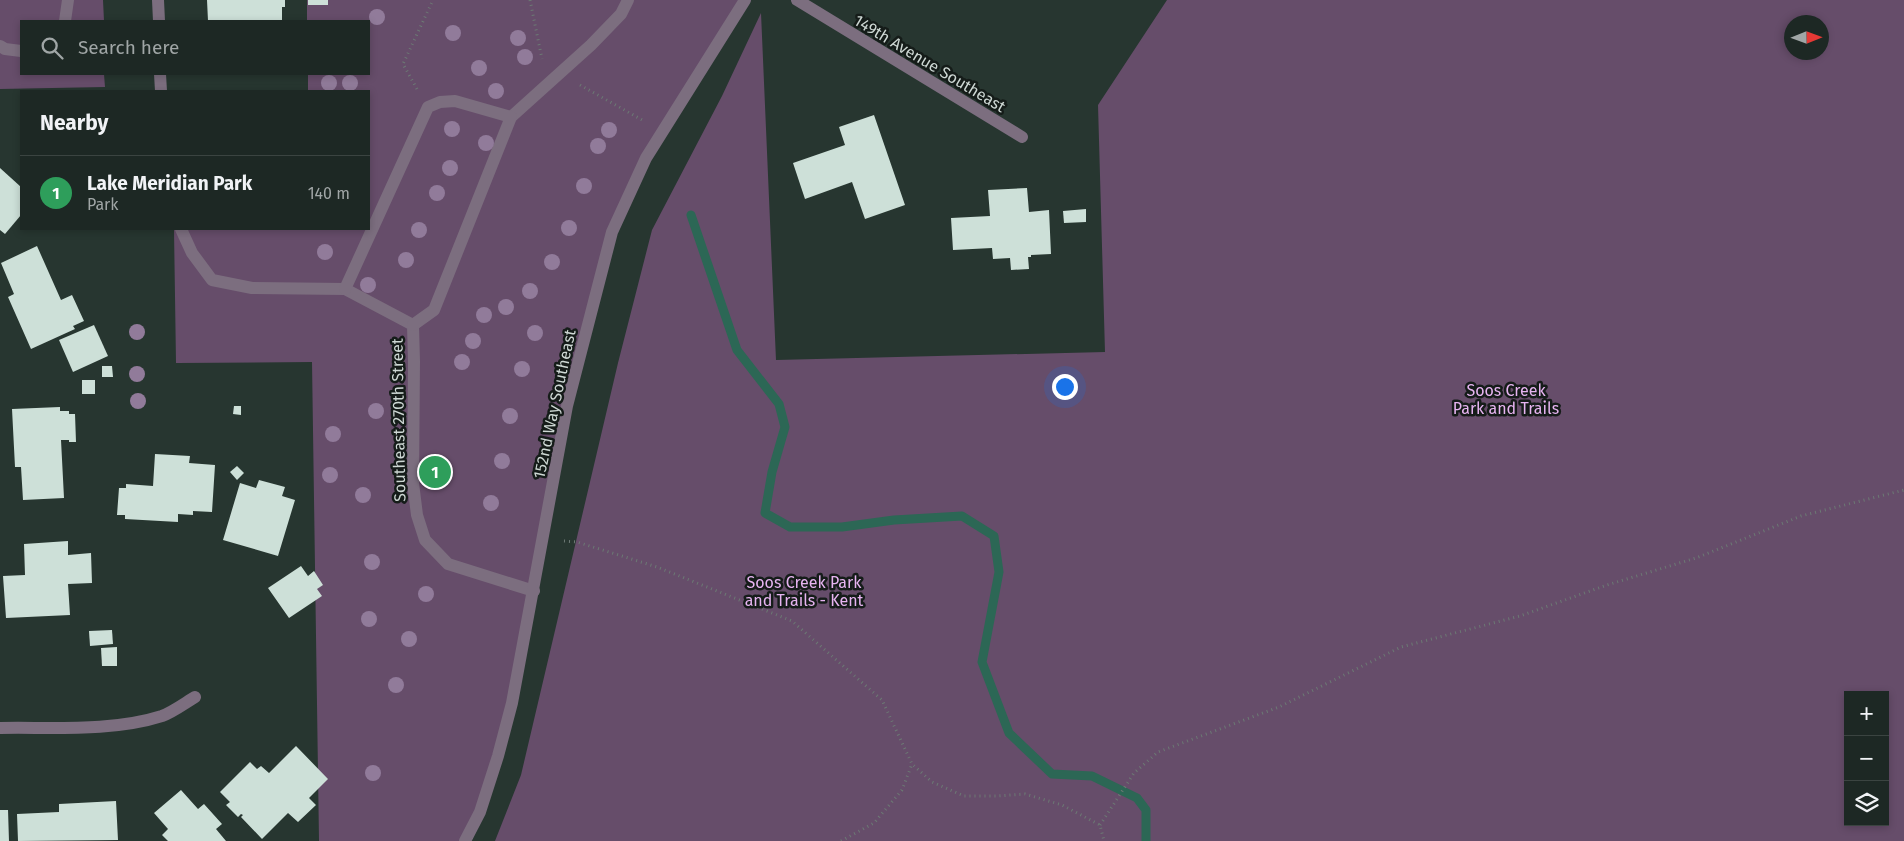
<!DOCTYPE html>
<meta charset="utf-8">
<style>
body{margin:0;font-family:"Fira Sans",sans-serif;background:#25302c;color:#f1f3f6}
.controls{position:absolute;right:15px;bottom:15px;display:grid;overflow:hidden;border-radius:0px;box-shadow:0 2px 8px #0003}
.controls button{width:45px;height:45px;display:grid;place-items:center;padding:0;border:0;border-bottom:1px solid #3b4441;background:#1d2824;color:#f1f3f6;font:25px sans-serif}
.compass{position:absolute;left:1784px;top:15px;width:45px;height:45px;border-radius:50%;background:#1d2824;box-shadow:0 2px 8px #0003;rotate:89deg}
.you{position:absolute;left:1064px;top:386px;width:18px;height:18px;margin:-12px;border:4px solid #fff;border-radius:50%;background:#1a73e8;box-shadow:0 0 0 8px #1a73e833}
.badge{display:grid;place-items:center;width:32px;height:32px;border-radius:50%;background:#b45309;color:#fff;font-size:16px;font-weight:700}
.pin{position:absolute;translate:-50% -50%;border:2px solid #fff;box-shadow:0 1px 5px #0006}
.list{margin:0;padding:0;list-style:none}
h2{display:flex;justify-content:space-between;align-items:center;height:65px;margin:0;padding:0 20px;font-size:21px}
h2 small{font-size:16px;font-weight:400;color:#a0a6a6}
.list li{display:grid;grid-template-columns:32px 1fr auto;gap:15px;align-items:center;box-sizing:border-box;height:75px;padding:0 20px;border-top:1px solid #3b4441}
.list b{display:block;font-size:19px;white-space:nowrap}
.list p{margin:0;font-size:16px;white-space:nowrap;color:#a0a6a6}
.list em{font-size:16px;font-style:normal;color:#a0a6a6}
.icon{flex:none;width:28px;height:28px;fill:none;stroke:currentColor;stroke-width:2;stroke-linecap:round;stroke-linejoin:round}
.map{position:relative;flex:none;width:1904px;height:841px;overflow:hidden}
.search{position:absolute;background:#1d2824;box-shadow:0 2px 8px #0003;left:20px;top:20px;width:350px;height:55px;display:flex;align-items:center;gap:12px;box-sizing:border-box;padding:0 18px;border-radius:0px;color:#a0a6a6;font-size:19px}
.panel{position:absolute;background:#1d2824;box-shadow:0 2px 8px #0003;left:20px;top:90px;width:350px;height:140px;border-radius:0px}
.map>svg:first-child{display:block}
</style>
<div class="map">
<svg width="1904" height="841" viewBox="0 0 1904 841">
<rect width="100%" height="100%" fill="#273630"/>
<g fill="#664d6a" fill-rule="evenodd">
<polygon points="0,0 103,0 104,21 21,21 21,74 104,74 105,87 0,89"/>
<polygon points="307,0 745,0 690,87 612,232 584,336 512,703 465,841 319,841 312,362 176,363 174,230 369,229 369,91 308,91 308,74 369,74 369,21 307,21"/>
<path d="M 1167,0 L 1904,0 L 1904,841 L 495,841 L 521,775 L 618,363 L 652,230 L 722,96 L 761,13 L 776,360 L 1105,352 L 1098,105 ZM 1822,22 L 1822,52 L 1792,52 L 1792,22 ZM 1848,695 L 1885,695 L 1885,822 L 1848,822 Z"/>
</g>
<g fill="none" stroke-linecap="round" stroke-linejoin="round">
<polyline stroke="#2c6755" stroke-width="9" points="691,215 737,350 779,404 785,427 772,472 765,513 790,527 842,527 894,520 962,516 994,536 999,572 982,662 1009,733 1052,774 1092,776 1137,798 1146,810 1146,841"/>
</g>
<g fill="#cde0d8">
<polygon points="207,0 285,0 285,7 282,7 282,21 208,21"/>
<rect x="308" y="0" width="20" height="5"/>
<polygon points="874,115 905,205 865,219 852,182 805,199 793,163 845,145 839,127"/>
<polygon points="0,168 21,187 21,215 5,234 0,230"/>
<polygon points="1027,188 1029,212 1049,210 1051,254 1031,255 1031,257 1028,257 1029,269 1011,270 1010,258 993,259 992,248 953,250 951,218 990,216 988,190"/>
<polygon points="1086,209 1086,222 1064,223 1063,211"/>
<polygon points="37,246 61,300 72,295 84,321 73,326 75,329 31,349 8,297 14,294 1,263"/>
<polygon points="94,325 108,356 73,372 59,340"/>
<polygon points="102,366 112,366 113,377 102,377"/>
<rect x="82" y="380" width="13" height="14"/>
<polygon points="234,406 241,406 241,415 233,414"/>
<polygon points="60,407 60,411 69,411 69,414 75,414 76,442 69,442 69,440 61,440 64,498 23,500 21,467 15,467 12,409"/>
<polygon points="155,454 190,456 189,463 215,465 212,512 193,511 193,515 178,514 178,522 125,519 125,515 117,515 119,488 126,488 126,484 153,486"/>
<polygon points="237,466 244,473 237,480 230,472"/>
<polygon points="259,480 285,487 282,496 295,500 278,556 223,540 240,483 256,488"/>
<polygon points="68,541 68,555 91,553 92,583 68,584 70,615 6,618 3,576 25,575 24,544"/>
<polygon points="301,566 308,576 314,571 323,585 317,589 322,596 289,618 268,588"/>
<polygon points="112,630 113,644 90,646 89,631"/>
<polygon points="117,647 117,666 102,666 101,648"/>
<polygon points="296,746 328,779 309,798 316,805 298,822 288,813 262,839 241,817 243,815 241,814 238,817 226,805 230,802 220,792 250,762 257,769 261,766 269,773"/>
<polygon points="181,790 198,809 204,804 222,824 216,829 226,841 168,841 162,835 168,829 154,813"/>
<polygon points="116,801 118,840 18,841 17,814 59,812 59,804"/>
<polygon points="0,810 8,810 9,841 0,841"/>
</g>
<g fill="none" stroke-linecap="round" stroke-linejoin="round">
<g stroke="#6c7974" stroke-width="3" stroke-dasharray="1 4" stroke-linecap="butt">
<polyline points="530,0 542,59"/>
<polyline points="580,85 644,121"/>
<polyline points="417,89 403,64 433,0"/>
<polyline points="564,541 577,542 657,567 792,621 882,700 912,764 932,782 964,796 997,796 1025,794 1062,805 1100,825 1104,841"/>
<polyline points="1100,825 1134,773 1158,752 1279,707 1401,647 1520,616 1607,585 1696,558 1801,516 1904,490"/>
<polyline points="841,841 874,823 902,790 912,764"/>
</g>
<g stroke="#7c6e7f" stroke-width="12">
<polyline points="158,0 159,21"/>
<polyline points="797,0 1022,137"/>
<polyline points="65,21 68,0"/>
<polyline points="0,46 5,49 21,51"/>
<polyline points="160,74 161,91"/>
<polyline points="511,117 591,45 621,14 628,0"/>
<polyline points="181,229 192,253 212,280 252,288 345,289 413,325 414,362 413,483 417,515 425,540 448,564 534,591"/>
<polyline points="345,289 428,107 440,102 455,101 511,117 434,310 413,325"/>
<path d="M 0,728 C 51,727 112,732 162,716 C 173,712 185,703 195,697"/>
<polyline points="465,841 480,812 498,756 512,703 567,406 612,232 646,158 745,0"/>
</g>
</g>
<g fill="#917b9a">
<circle cx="377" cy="17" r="8"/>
<circle cx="453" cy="33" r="8"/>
<circle cx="518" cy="38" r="8"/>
<circle cx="525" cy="57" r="8"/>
<circle cx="479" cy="68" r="8"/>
<circle cx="329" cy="83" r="8"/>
<circle cx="350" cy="83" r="8"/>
<circle cx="496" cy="91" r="8"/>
<circle cx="452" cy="129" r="8"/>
<circle cx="609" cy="130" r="8"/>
<circle cx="486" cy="143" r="8"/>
<circle cx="598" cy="146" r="8"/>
<circle cx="450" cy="168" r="8"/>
<circle cx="584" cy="186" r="8"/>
<circle cx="437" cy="193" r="8"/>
<circle cx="569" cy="228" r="8"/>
<circle cx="419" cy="230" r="8"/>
<circle cx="325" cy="252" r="8"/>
<circle cx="406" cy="260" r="8"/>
<circle cx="552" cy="262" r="8"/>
<circle cx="368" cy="285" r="8"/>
<circle cx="530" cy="291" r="8"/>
<circle cx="506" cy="307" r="8"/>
<circle cx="484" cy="315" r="8"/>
<circle cx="137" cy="332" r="8"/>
<circle cx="535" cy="333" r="8"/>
<circle cx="473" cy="341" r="8"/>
<circle cx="462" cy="362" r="8"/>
<circle cx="522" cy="369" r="8"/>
<circle cx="137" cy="374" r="8"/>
<circle cx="138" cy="401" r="8"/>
<circle cx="376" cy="411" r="8"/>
<circle cx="510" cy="416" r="8"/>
<circle cx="333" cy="434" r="8"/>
<circle cx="502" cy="461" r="8"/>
<circle cx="330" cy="475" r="8"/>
<circle cx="363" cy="495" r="8"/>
<circle cx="491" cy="503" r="8"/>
<circle cx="372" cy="562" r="8"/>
<circle cx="426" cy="594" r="8"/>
<circle cx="369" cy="619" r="8"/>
<circle cx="409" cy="639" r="8"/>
<circle cx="396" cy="685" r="8"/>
<circle cx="373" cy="773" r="8"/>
</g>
<g text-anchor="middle" stroke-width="5" stroke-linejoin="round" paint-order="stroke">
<g font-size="16" fill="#ced8d4" stroke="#151c19">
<text transform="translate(930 63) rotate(31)" y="6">149th Avenue Southeast</text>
<text transform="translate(554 404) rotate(-78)" y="6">152nd Way Southeast</text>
<text transform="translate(398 420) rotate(-91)" y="6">Southeast 270th Street</text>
</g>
<g font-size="16" fill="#e7b4f1" stroke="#151c19">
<text x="1506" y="396">Soos Creek<tspan x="1506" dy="18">Park and Trails</tspan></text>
<text x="804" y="588">Soos Creek Park<tspan x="804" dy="18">and Trails - Kent</tspan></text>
</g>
</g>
</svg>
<div class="controls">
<button>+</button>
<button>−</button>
<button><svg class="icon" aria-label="layers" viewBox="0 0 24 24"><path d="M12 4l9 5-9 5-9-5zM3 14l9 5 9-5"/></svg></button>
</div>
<svg class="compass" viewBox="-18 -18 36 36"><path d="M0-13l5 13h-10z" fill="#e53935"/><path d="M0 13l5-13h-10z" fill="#a0a6a6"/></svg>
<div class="you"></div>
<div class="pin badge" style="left:435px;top:472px;background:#2e9e5b">1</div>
<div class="search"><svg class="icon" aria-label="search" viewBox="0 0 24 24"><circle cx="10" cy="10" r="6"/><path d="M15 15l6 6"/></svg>Search here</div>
<section class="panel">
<h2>Nearby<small></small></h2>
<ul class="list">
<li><span class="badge" style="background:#2e9e5b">1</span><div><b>Lake Meridian Park</b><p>Park</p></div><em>140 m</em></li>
</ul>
</section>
</div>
